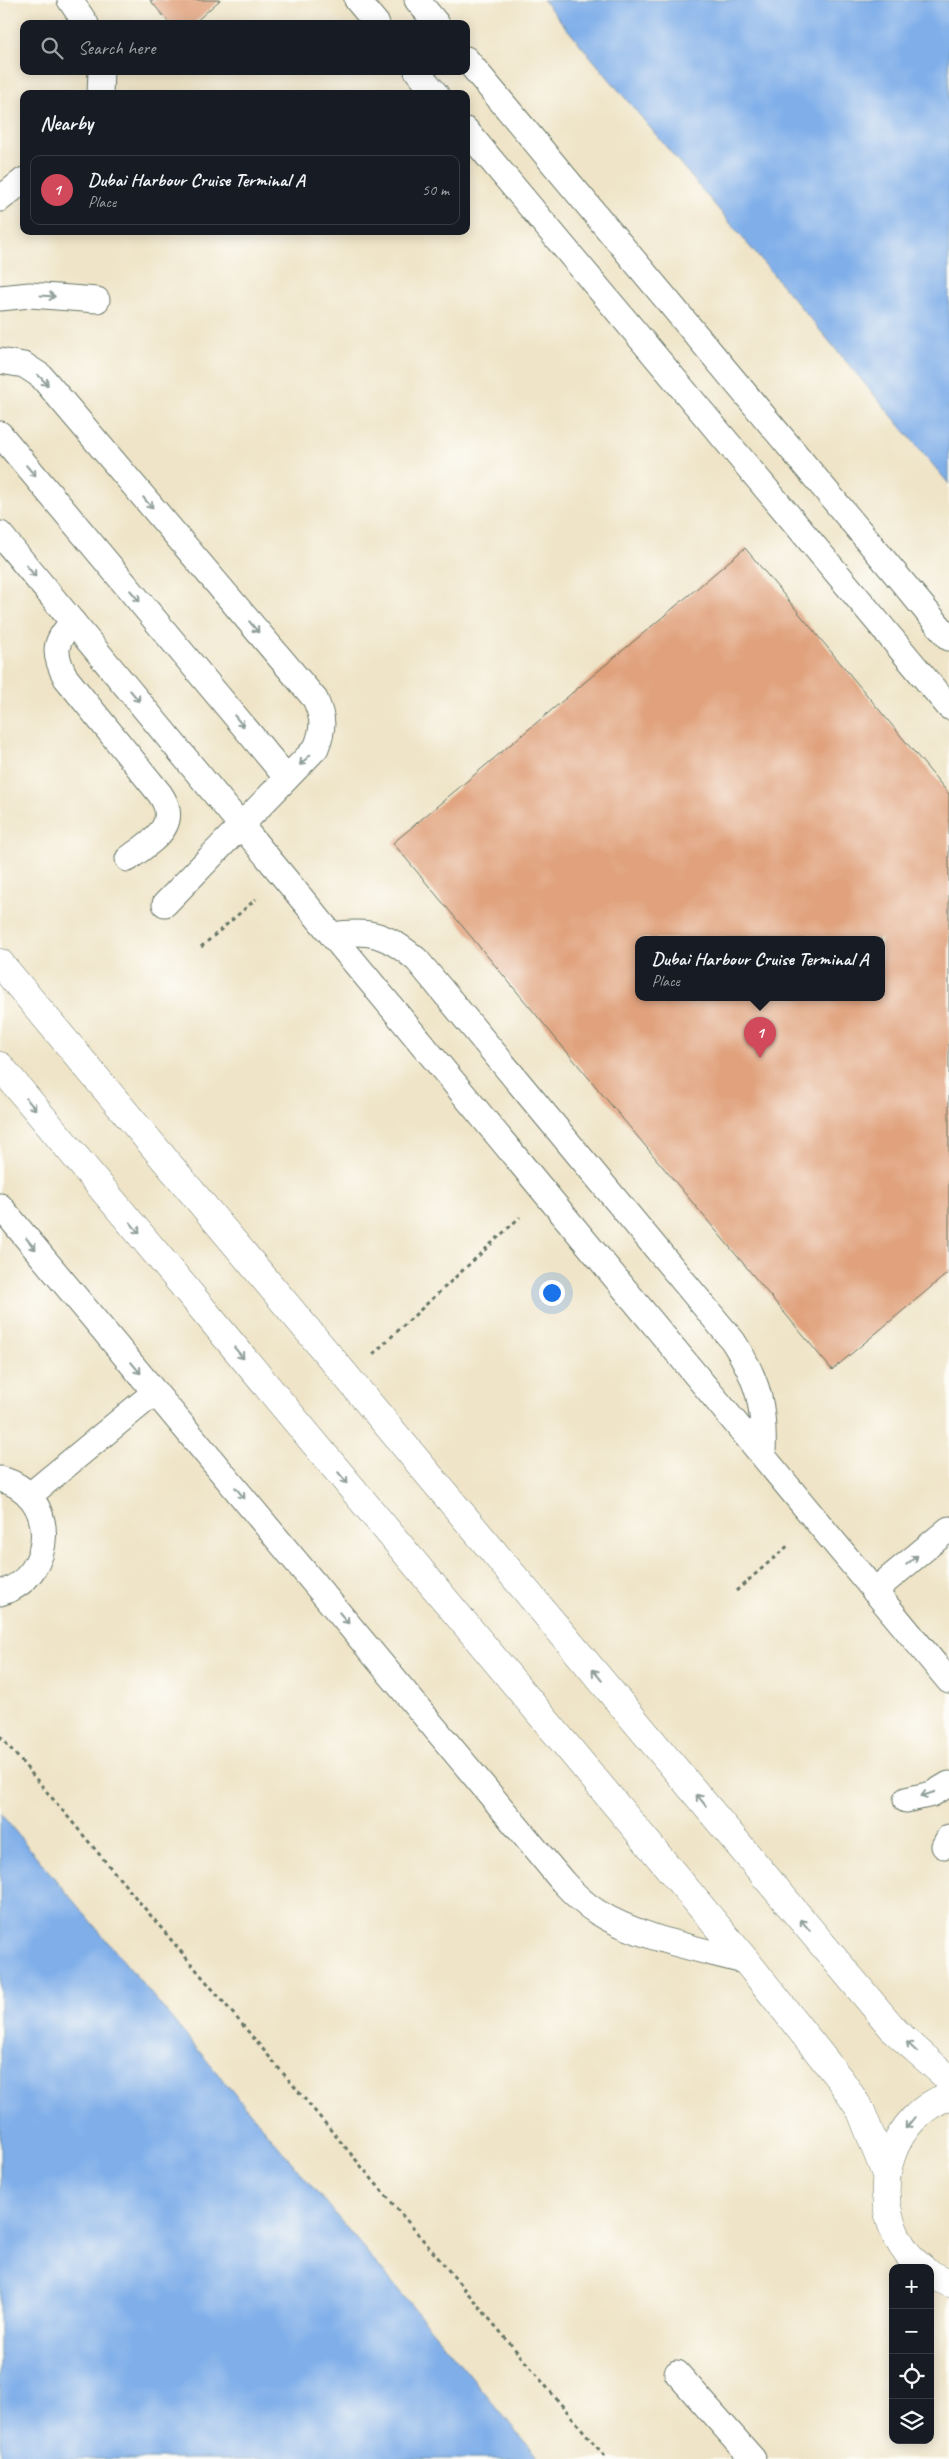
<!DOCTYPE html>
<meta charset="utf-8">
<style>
body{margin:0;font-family:Caveat,sans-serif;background:#20242c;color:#f1f3f6}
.controls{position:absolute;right:15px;bottom:15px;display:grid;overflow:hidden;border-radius:10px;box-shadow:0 2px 12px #0003}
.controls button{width:45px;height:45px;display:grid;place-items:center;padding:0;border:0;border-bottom:1px solid #363941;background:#171b24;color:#f1f3f6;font:25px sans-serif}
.you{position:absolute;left:551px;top:1292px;width:18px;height:18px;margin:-12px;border:4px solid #fff;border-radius:50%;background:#1a73e8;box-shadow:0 0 0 8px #1a73e833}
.badge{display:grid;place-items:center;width:32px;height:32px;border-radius:50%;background:#d1495b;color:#fff;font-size:16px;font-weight:700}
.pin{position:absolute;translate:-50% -41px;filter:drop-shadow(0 1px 2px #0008)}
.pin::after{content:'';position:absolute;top:26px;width:18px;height:15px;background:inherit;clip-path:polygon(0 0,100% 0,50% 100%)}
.popup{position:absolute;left:635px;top:936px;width:250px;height:65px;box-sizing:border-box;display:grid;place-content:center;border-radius:10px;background:#171b24;filter:drop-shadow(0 1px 4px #0005);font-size:16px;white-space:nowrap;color:#9ea1a6}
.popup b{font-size:19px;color:#f1f3f6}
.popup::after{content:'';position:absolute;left:50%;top:100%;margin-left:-10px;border:10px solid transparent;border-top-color:#171b24}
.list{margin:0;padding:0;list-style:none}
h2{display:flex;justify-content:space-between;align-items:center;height:65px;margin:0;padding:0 20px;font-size:21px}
h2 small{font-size:16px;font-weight:400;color:#9ea1a6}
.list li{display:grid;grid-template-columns:32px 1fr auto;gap:15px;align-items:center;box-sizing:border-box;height:70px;margin:0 10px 10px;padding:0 10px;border:1px solid #363941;border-radius:10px}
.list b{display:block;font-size:19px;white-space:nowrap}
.list p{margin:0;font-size:16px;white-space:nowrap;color:#9ea1a6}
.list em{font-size:16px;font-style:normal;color:#9ea1a6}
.icon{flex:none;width:28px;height:28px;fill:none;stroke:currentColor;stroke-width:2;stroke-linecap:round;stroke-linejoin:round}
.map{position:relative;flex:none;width:949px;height:2459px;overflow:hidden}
.search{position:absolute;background:#171b24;box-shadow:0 2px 12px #0003;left:20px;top:20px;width:450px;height:55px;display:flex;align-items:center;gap:12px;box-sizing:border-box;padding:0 18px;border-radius:10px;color:#9ea1a6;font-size:19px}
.panel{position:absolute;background:#171b24;box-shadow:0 2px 12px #0003;left:20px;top:90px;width:450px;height:145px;border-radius:10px}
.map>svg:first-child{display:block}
</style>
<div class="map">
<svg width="949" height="2459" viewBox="0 0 949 2459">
<rect width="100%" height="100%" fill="#fdfcf7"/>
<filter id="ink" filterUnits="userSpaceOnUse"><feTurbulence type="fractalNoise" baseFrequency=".02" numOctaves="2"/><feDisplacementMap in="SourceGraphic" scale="10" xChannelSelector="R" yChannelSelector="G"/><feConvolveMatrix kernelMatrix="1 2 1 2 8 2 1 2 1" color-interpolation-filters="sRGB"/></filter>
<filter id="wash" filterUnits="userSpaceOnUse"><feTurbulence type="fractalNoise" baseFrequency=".0096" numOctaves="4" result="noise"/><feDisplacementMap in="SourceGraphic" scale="20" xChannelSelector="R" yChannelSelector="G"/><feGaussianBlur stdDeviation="1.12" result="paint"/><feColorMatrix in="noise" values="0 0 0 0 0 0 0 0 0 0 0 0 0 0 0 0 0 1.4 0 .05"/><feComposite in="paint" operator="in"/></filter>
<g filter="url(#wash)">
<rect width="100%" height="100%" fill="#efe4c7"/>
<g fill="#7faee9" stroke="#4f768e">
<polygon points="543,0 949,0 949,484"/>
<polygon points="0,1813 487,2396 539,2459 0,2459"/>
</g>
<g id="blocks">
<g fill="#e0a17b" fill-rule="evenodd">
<polygon points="150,0 220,0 193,24 170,24"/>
<path d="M 745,548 L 949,794 L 949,1272 L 832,1370 L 393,843 ZM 639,939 L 881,939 L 881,997 L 639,997 Z"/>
</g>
</g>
</g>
<g filter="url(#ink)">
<use href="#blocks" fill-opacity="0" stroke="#687767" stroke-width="1"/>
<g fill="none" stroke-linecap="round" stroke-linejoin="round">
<defs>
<g id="service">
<polyline points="70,0 86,24"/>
<polyline points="357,0 377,24"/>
<polyline points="417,0 437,24"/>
<polyline points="466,59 949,638"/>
<polyline points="417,71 436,94"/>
<polyline points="100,94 101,71"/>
<polyline points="466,130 949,707"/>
<polyline points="0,199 24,180"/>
<polyline points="0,298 30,295 97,300"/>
<path d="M 0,361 L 24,365 L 41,376 L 315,699 C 324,719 324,728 316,748 L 165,904"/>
<polyline points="0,434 286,777"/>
<polyline points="0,534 949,1681"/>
<path d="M 73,622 C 53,642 53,654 66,678 L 160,794 C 182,826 151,841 128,859"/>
<path d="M 332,935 C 370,929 388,935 417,960 L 733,1341 C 759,1382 765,1407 763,1455"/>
<path d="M 0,1206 L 563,1882 C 573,1893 584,1904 597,1912 C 639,1938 699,1949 747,1962"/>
<path d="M 0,1479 C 59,1493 57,1577 0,1593"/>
<polyline points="29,1496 155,1392"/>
<polyline points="874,1591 949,1529"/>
<polyline points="906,1800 932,1794 949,1784"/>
<polyline points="944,1846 949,1837"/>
<polyline points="677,2373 753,2459"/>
</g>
<g id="tertiary">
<polyline points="0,963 895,2031 949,2079"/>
<polyline points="0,1066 747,1962 842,2082 861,2111 885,2172"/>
<path d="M 922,2268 C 911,2260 902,2247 896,2235 C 871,2183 893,2116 949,2096"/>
<polyline points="930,2274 949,2283"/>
</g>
</defs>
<use href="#service" stroke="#687767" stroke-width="27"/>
<use href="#tertiary" stroke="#687767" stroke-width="29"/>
<g stroke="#687767" stroke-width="3" stroke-dasharray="4 4" stroke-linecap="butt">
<polyline points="201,947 256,899"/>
<polyline points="373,1354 520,1217"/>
<polyline points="736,1591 790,1544"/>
<polyline points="0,1736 607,2459"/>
</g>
<use href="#service" stroke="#fff" stroke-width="25"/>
<use href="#tertiary" stroke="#fff" stroke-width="28"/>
</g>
<defs><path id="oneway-shaft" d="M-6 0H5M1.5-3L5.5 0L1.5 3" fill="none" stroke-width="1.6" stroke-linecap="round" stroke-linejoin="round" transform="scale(1.25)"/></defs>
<g stroke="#8f9e9a">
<use href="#oneway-shaft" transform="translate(48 296) rotate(4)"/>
<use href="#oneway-shaft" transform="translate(43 380) rotate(46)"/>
<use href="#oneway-shaft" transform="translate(31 471) rotate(50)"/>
<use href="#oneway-shaft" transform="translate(148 503) rotate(50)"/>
<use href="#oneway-shaft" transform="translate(31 571) rotate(50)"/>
<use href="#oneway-shaft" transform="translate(135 596) rotate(50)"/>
<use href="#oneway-shaft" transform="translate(254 627) rotate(50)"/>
<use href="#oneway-shaft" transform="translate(135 696) rotate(50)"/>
<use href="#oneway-shaft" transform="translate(239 721) rotate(50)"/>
<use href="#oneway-shaft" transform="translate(305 760) rotate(136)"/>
<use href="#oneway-shaft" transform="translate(31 1104) rotate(50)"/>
<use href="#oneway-shaft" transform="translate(135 1228) rotate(50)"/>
<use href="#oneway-shaft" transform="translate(31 1244) rotate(50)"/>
<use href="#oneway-shaft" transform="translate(239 1353) rotate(50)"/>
<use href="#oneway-shaft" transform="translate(136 1368) rotate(50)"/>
<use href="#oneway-shaft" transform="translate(343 1478) rotate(50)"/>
<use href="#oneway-shaft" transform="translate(240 1493) rotate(50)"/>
<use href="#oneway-shaft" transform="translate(912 1560) rotate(-39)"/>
<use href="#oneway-shaft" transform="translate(344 1618) rotate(50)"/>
<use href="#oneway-shaft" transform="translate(597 1675) rotate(-130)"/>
<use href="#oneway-shaft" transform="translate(928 1794) rotate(162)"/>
<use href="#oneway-shaft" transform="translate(701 1800) rotate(-130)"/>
<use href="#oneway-shaft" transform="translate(805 1925) rotate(-130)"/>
<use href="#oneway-shaft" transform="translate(912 2047) rotate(-136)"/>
<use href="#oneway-shaft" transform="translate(910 2123) rotate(129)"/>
</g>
</g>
</svg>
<div class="controls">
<button>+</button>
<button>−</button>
<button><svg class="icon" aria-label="locate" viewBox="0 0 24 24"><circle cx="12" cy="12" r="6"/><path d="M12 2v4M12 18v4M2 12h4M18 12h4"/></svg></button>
<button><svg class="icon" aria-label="layers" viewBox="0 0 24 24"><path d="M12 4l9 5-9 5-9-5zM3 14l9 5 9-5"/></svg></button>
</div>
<div class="you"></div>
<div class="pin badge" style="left:760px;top:1058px">1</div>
<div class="popup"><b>Dubai Harbour Cruise Terminal A</b>Place</div>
<div class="search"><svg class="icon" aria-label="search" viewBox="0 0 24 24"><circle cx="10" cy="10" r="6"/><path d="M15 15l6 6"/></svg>Search here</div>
<section class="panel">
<h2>Nearby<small></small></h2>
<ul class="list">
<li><span class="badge">1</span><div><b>Dubai Harbour Cruise Terminal A</b><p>Place</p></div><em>50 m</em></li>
</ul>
</section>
</div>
